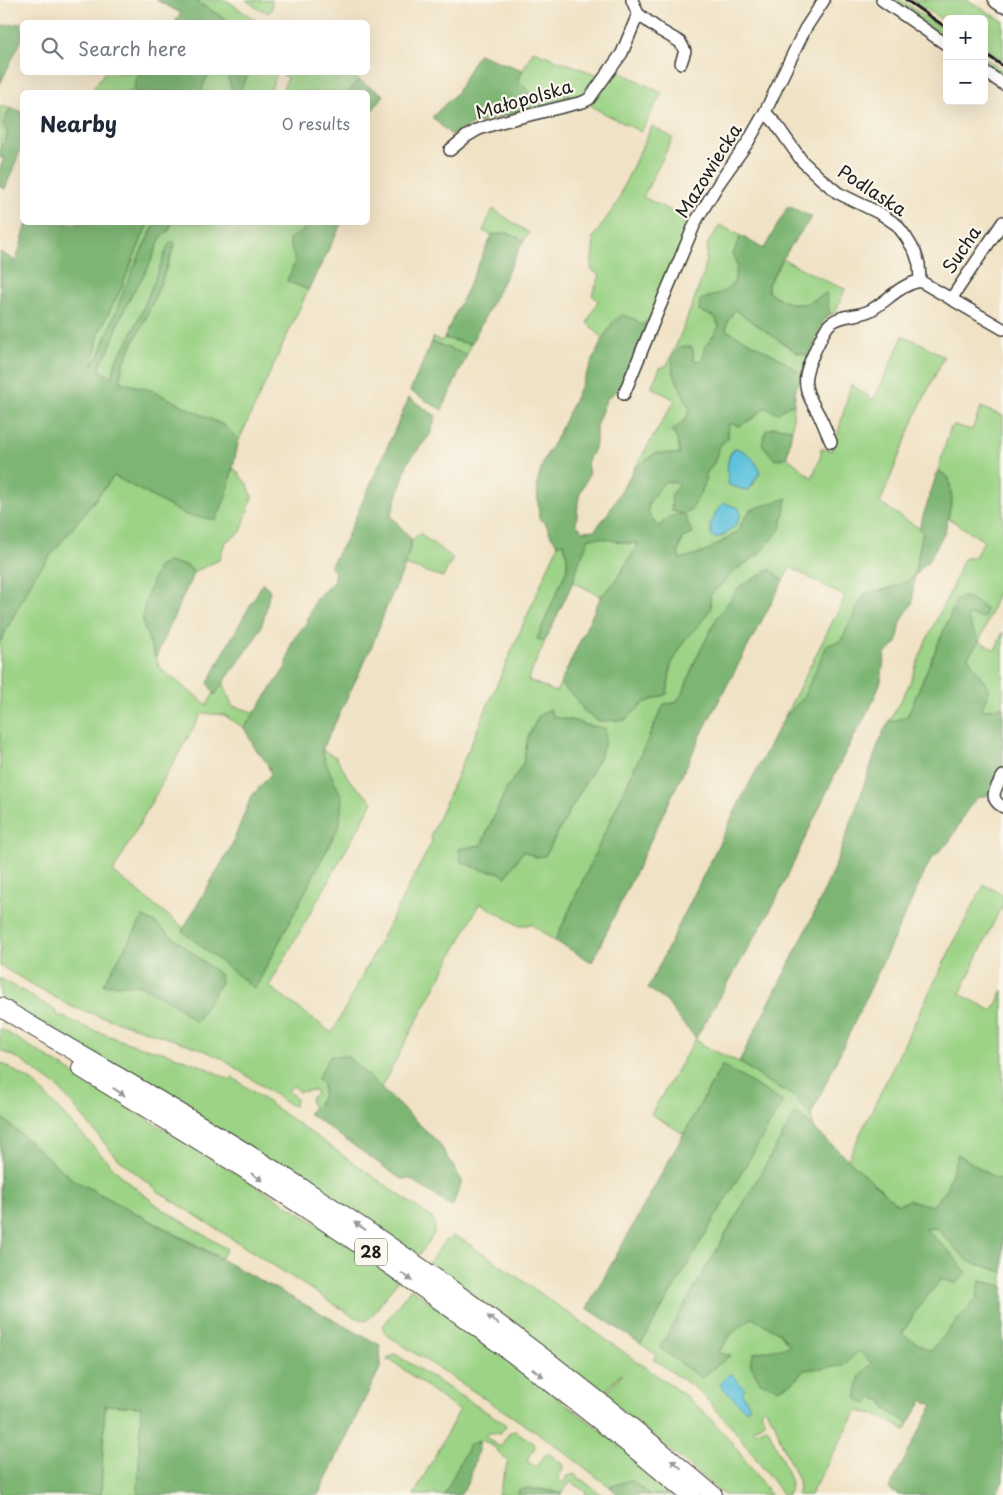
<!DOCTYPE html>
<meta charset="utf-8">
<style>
body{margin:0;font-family:"Playpen Sans",sans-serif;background:#f6f6f7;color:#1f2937}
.controls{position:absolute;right:15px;top:15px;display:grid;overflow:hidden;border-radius:8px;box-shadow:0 5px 20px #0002}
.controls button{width:45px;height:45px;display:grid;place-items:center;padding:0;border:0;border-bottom:1px solid #e0e1e3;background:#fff;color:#1f2937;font:25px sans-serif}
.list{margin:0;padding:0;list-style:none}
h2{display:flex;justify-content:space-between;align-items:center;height:65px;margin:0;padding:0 20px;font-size:21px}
h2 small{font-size:16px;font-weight:400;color:#747a83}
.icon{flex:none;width:28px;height:28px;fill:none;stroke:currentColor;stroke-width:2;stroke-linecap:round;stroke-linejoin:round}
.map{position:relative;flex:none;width:1003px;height:1495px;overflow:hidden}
.search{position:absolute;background:#fff;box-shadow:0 5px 20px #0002;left:20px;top:20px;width:350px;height:55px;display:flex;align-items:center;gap:12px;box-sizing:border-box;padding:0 18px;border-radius:8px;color:#747a83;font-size:19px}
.panel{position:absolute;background:#fff;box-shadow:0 5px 20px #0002;left:20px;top:90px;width:350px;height:135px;border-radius:8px}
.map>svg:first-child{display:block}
</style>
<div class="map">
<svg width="1003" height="1495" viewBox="0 0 1003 1495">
<rect width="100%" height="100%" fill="#fbf7ec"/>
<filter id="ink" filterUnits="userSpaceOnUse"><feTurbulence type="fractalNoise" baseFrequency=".02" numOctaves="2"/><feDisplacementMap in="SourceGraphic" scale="10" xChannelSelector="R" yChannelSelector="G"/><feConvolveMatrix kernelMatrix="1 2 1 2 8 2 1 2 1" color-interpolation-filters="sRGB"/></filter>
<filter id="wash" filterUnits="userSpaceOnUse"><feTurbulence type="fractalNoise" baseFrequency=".0096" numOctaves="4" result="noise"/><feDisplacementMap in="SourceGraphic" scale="20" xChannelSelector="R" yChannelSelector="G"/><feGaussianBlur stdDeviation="1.12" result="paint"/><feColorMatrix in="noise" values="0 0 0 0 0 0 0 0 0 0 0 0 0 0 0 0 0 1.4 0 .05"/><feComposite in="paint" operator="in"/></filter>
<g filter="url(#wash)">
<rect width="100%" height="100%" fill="#f0e2c5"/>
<g fill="#9cd386" stroke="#5c7851" fill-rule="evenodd">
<polygon points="194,0 226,0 258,22 230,22"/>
<polygon points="246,0 272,0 272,9 269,13 257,8"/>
<polygon points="891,0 901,0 947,32 947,38"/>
<polygon points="912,0 967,0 1003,21 1003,60 984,48 984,19 947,19 947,23"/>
<polygon points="533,51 601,76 586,97 576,100 557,84 535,98 518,80"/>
<polygon points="984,58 1003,70 1003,78 984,65"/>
<polygon points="617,70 662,93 641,132 598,110 590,105"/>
<polygon points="104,73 140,73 135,80 134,92 91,92"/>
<path d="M 213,73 L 227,73 L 232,92 L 240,90 L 249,73 L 277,73 L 270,92 L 202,92 C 203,85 205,76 213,73 Z"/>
<polygon points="280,73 348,73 358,80 349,92 281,92 288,78"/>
<polygon points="0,105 10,108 3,124 8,133 5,141 0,146"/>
<polygon points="652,126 673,138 643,197 692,221 650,320 641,325 635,319 614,321 603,338 587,323 598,301 592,295 600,276 591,269 594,241 592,239 618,202 624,185"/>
<polygon points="493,209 529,233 524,240 507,233 492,235 483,231"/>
<polygon points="148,223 156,223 144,245 99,356 92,366 99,332 121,289"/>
<path d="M 172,223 L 307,223 L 303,231 L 295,262 L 287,281 L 308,290 L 239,440 L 225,426 L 151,390 L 120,382 C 121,360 134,343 143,324 C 155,298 166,271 175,244 L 168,246 L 145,304 L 129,340 L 116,360 L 112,377 L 100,371 L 100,363 L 109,350 L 119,321 L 132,294 L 148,268 L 161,237 L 168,232 Z"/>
<polygon points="720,225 741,236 733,253 737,266 734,283 699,311 715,317 719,327 706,346 702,361 694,360 692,347 684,395 690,410 685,420 672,431 677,439 680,454 656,453 634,469 675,400 651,387 660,368 667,365 683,329 704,273 708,243"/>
<polygon points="783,259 828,282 845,289 835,314 830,314 825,294 806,304 786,303 768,292 768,284"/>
<polygon points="735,309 796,352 810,356 802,374 776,356 726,330 728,321"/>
<path d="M 903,336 L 922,344 L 944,357 L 917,412 L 880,503 L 923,531 L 914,576 C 899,588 884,590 865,593 L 841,641 L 827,646 L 803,698 L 784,718 L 845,597 L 790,567 L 783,581 L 771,569 L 717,618 L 695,661 L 683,693 L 675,703 L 664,704 L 555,941 L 531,924 L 520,926 L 480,903 L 381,1088 L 347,1056 L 323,1085 C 324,1097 321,1102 313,1109 L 310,1099 L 317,1092 L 314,1090 L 299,1092 L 294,1086 L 288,1090 L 296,1099 L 295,1106 L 288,1104 L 221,1058 L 199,1048 L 72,1007 L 0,966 L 0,642 L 35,575 L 114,476 L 186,515 L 226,497 L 233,467 L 248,485 L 252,497 L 241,532 L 225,542 L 219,560 L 194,572 L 186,565 L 148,639 L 160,668 L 207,705 L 214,693 L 215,695 L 223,681 L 232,706 L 255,712 L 244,728 L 224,715 L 202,713 L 172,765 L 113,872 L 184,928 L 183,931 L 255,988 L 340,824 L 322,750 L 336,757 L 350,781 L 373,802 L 269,986 L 332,1033 L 432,842 L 431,835 L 558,545 L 564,543 L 567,558 L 567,569 L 537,639 L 545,641 L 528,680 L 556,692 L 560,684 L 576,698 L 585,712 L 599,721 L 625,720 L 644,703 L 667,694 L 671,665 L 686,638 L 700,624 L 710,595 L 737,569 L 759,554 L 781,527 L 783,519 L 750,510 L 736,533 L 705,552 L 680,559 L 678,553 L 682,538 L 658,527 L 648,513 L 649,502 L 665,481 L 680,483 L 684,514 L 692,509 L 704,486 L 706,474 L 715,461 L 719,446 L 728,438 L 728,423 L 752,419 L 766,407 L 794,405 L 792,429 L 775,427 L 775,460 L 787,457 L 812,478 L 821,455 L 821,449 L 832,450 L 838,433 L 851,384 L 874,400 ZM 736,448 C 748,451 754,461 760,472 L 752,487 L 728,481 C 728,470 725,454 736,448 ZM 714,519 L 728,531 L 723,536 L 712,536 L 710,525 ZM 554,717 L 575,721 L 586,725 L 605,728 L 601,754 L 545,856 L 536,857 L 523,851 L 506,877 L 498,872 L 482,870 L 459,849 L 481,845 L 507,788 L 523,764 L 528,737 ZM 143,917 L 155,923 L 220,975 L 221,982 L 196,1022 L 172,1002 L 140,985 L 104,984 Z"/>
<polygon points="433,338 442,341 444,338 471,344 467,355 432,342"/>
<path d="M 981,407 L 1003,416 L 1003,589 L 1000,588 C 992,605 989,623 979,641 L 995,650 L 1003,632 L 1003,705 L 999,708 L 980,710 L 968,657 L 979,641 L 972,629 L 958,597 L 907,717 L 889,722 L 909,685 L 925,643 L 950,592 L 964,558 L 974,558 L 984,541 L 948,518 L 952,499 L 949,478 L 938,470 L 950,429 L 954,425 L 972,430 Z"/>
<polygon points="419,533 453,558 443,577 405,565 412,540"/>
<polygon points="598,537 630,544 639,543 615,582 601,596 573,582 578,565 589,538"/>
<polygon points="984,885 1003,894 1003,910 1000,909 960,994 993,1011 1003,990 1003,1181 991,1176 958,1154 945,1192 932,1206 909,1200 898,1205 848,1159 958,934"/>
<path d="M 0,978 L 55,1010 L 56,1014 L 90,1029 L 137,1046 L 163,1052 L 200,1065 L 230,1080 L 232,1077 L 432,1218 C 442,1231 424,1247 417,1257 L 0,1000 Z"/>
<polygon points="0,1028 318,1224 398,1280 371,1317 366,1321 354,1317 159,1192 115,1156 59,1088 19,1059 0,1050"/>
<polygon points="696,1038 703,1046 739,1062 768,1082 790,1094 811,1115 814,1128 796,1112 660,1348 730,1355 718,1354 733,1332 752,1318 780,1333 790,1346 793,1382 804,1370 820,1367 859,1351 873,1364 873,1398 881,1400 889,1412 909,1423 906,1430 873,1414 857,1411 810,1495 796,1495 799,1490 798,1480 780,1439 775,1423 765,1408 761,1412 766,1421 753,1429 754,1432 765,1427 768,1429 785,1466 791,1484 788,1495 783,1495 733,1428 699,1391 653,1359 656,1355 641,1344 782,1102 722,1065 684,1134 651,1114"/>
<polygon points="0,1062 33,1082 123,1178 161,1208 227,1249 221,1258 72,1179 0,1116"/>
<polygon points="936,1228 968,1261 1003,1272 1003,1286 980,1281 977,1298 930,1352 902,1334 915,1312 941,1279 966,1273 948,1250 925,1229"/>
<polygon points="452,1236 461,1239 489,1257 686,1396 707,1415 730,1440 771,1495 724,1495 604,1396 621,1375 620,1374 602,1395 427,1266 445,1240 447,1241"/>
<polygon points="411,1288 599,1429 679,1495 651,1495 630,1480 610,1487 547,1439 387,1335 383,1329 383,1326"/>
<polygon points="395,1354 504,1423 506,1427 500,1433 488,1433 486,1435 487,1438 500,1447 510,1432 515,1431 534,1443 535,1447 527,1461 536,1467 545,1455 550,1454 563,1465 563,1468 558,1478 563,1483 568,1476 574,1474 602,1495 585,1495 586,1492 571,1482 562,1493 540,1489 519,1490 518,1495 498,1495 508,1462 494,1447 482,1440 469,1445 444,1495 414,1495 459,1411 391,1360 388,1361 387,1359"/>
<polygon points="105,1405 141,1407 138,1495 101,1495"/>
</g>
<g fill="#7db573" stroke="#4c6848" fill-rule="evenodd">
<polygon points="156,0 194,0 230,22 175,22 181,13"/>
<polygon points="22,23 22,39 0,84 0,26"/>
<polygon points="478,54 523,70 518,80 535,98 557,84 576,100 530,109 473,124 451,135 432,117 457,92"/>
<path d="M 140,73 L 140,72 L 213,73 C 205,76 203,85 202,92 L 134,92 L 135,80 Z"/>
<polygon points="227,73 249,73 240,90 232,92"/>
<polygon points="358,80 384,95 368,116 368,92 349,92"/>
<polygon points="10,108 22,112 22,146 5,189 0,187 0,168 4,158 0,158 0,146 5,141 8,133 3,124"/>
<path d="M 788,206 L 812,217 L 790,247 L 768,284 L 768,292 C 792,306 802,310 826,293 L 830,314 L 823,322 L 810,356 L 796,352 L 735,310 L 728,321 L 726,330 L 776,356 L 802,374 L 801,382 L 796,387 L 794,405 L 789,405 L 779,413 L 769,410 L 765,407 L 752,419 L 739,426 L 729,423 L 728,438 L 719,446 L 715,461 L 706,474 L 704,486 L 692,509 L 684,514 L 693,534 L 682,538 L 678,553 L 680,559 L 705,552 L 736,533 L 750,510 L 787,498 L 781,527 L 775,536 L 759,554 L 737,569 L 710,595 L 711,608 L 700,624 L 686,638 L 671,665 L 667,694 L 644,703 L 625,720 L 599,721 L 585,712 L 576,698 L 560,684 L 601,596 L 615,582 L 639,543 C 622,545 606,536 589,538 L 578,565 L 573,582 L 545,641 L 537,639 L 567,569 L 567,558 L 564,543 L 558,545 L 551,536 L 545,522 L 539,519 L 537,484 L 544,459 L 557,437 L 603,338 L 614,321 L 622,315 L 635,319 L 641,325 L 650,320 L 622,386 L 606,400 L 596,426 L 596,444 L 587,463 L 589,474 L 579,496 L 576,524 L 583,531 L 595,530 L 608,513 L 634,469 L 656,453 L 680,454 L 677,439 L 672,431 L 685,420 L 690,410 L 673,372 L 672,357 L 681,346 L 692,347 L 694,360 L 702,361 L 706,346 L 719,327 L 715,317 L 699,311 L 700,300 L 723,292 L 734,283 L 737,266 L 733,253 L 741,236 L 764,249 ZM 665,481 L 679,484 L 671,495 L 672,511 L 682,514 L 669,517 L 658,527 L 648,513 L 649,502 Z"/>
<path d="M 27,223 L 148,223 L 121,289 L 99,332 L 93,365 L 99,356 L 125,287 L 144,245 L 156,223 L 172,223 L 168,232 L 161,237 L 148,268 L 132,294 L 119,321 L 109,350 L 100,363 L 100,371 L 112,377 L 116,360 L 129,340 L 145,304 L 168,246 L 172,241 L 175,243 C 166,271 155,298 143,324 C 134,343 121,360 120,382 L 151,390 L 225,426 L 239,440 L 226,497 L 216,520 L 186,515 L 114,476 L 35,575 L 0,642 L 0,252 L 16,261 Z"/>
<polygon points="307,223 342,223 308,290 287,281 295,262 289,239 303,231"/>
<polygon points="507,233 524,240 471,344 444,338 492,235"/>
<polygon points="432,342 467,355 442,410 410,391"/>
<polygon points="409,398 436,416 430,435 408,462 391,516 412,540 404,569 387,606 372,646 322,750 326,763 342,798 340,824 255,989 182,931 231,847 251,797 271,774 267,763 255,748 244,728 286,667 292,641 305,625 316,598 333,583 335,572 330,567 346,539"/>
<polygon points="775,427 792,429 787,457 775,460 762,444 766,430"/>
<path d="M 938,470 L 949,478 L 952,499 L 945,532 L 927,563 L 914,576 L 913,602 L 901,621 L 897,643 L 885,654 L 881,681 L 870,708 L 845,753 L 774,904 L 696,1038 L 683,1024 L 667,1002 L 648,988 L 740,801 L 784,718 L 803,698 L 827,645 L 841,641 L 865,593 C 884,590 899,588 914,576 L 923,532 L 919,529 Z"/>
<path d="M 167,562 L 186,565 L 194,572 L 156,657 C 152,647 142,628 143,617 C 144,600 152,583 157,568 Z"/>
<polygon points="771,569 783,581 708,721 592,962 555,941 664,704 675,703 683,693 695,661 717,618 740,586"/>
<path d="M 263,583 L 270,590 C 267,603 265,620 259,631 C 247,654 229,673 215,695 L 208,683 L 231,639 Z"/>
<path d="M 958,597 L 967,597 L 986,608 L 985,618 L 967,615 L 972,629 L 979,641 L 968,657 L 989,689 L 987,699 L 980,710 L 999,708 L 1003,705 L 1003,781 L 992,794 L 976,798 L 965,813 L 950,841 L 931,859 L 811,1115 L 790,1094 L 768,1082 L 739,1062 C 771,997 807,934 834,868 C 852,823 866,777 883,732 L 889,722 L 907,717 Z"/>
<polygon points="550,709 554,717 575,721 586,725 605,728 605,742 601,754 545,856 536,857 523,851 506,877 498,872 482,870 461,862 459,849 481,845 507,788 523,764 528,737 539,715"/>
<polygon points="143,917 155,923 220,975 221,982 196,1022 172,1002 140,985 103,985"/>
<path d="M 330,1056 L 347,1056 L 439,1143 L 462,1181 L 452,1207 L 410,1179 L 401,1179 L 308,1113 C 319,1104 324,1100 323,1085 L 317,1079 Z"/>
<polygon points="722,1065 783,1102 641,1344 587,1308"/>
<path d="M 796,1112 L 898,1205 L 909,1200 L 932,1206 L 945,1192 L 958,1154 L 991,1176 L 1003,1181 L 1003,1272 L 968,1261 L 936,1228 L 925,1229 L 948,1250 L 967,1273 L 956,1284 L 941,1279 L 915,1312 L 902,1334 L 930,1351 L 977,1298 L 980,1281 L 1003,1286 L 1003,1481 L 995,1495 L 898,1495 L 889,1489 L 933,1405 L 923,1400 L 909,1423 L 889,1412 L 881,1400 L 873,1398 L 866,1404 L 857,1399 C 857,1381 857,1374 872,1364 L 859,1351 L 843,1366 L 804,1370 L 793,1382 L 778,1389 L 760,1382 L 750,1364 L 754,1353 L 790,1346 L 780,1333 L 752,1318 L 733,1332 L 718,1353 L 731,1355 L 701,1378 L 660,1348 Z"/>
<polygon points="0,1116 72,1179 380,1345 381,1366 318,1495 138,1495 141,1407 105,1405 101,1495 0,1495"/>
<path d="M 480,1441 C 476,1458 471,1482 460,1495 L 444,1495 L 469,1445 Z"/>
<polygon points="630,1480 651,1495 619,1495 610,1487"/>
<polygon points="528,1488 562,1493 561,1495 518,1495 518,1490"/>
</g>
<g fill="#5fc2dd" stroke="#3e6f7c">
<path d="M 736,448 C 747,451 757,461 760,472 L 749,490 L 742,489 L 729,485 C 726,476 726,453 736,448 Z"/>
<path d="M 724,503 L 739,508 C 745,520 727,536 715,538 L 712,536 L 710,525 C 715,518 716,508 724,503 Z"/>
<polygon points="732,1374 745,1389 742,1393 750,1406 748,1409 745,1410 721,1386 721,1382 728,1375"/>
</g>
</g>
<g filter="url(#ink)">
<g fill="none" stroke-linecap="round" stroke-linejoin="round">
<defs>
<g id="street">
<polyline points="882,0 947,45"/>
<polyline points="638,14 661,31 680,42 685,51 681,63"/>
<polyline points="984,71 1003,84"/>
<polyline points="765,112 776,124 802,161 820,178 838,193 881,214 897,225 906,237 915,252 919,264 920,281"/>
<polyline points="450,150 467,136 479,129 501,122 583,102 589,99 622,53 638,14 632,0"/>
<polyline points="920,281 1003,329"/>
<polyline points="951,299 1003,222"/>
<polyline points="624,394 658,311 696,221 719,183 748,142 765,112 805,29 824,0"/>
<path d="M 831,442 C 828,435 825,428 822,421 C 815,406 803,392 806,375 C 808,364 813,355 817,346 C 821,339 824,328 831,323 C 842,314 859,317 871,310 C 889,300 899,285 920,281"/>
<path d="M 1003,776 C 996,788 987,798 1003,807"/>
</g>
<polyline id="secondary" points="997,0 1003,4"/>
<g id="primary">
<path d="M 0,1007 C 103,1069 209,1127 310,1193 C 451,1284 585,1386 713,1495"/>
<path d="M 81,1068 C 152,1112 223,1154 293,1200 C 431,1290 564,1388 690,1495"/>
</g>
</defs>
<use href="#street" stroke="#3c3a35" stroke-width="14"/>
<use href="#secondary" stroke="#3c3a35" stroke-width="19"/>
<use href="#primary" stroke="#3c3a35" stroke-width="20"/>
<use href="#street" stroke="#fff" stroke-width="11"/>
<use href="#secondary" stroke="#fff" stroke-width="16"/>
<use href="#primary" stroke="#fff" stroke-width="18"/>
<g stroke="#1c1c1c" stroke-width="3">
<polyline points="906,0 947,28"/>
<polyline points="984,53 1003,66"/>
</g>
</g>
<defs><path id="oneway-solid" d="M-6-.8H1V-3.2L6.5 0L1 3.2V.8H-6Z" transform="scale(1.25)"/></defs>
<g fill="#999">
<use href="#oneway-solid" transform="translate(119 1092) rotate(33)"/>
<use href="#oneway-solid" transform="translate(257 1177) rotate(32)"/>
<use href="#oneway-solid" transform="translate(360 1226) rotate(-146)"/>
<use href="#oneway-solid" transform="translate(407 1277) rotate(35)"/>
<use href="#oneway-solid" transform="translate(493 1320) rotate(-144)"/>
<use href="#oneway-solid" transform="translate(538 1373) rotate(37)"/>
<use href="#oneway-solid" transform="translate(676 1464) rotate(-140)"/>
</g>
</g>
<g text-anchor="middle" stroke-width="4.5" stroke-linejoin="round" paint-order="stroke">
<rect fill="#fbf7ec" stroke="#5f5e5a" stroke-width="1" x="355" y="1238.5" width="32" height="27" rx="4"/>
<g font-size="16" font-weight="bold" fill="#1c1c1c">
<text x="371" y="1258">28</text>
</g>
<g font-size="18" fill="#1c1c1c" stroke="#fbf7ec">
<text transform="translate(524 100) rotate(-16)" y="6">Małopolska</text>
<text transform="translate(709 171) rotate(-58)" y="6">Mazowiecka</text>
<text transform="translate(872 191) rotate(33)" y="6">Podlaska</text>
<text transform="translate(962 250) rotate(-56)" y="6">Sucha</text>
</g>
</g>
</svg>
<div class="controls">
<button>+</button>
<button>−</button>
</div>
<div class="search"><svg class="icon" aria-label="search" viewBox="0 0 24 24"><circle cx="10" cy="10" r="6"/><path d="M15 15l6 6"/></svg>Search here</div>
<section class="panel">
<h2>Nearby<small>0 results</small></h2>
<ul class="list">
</ul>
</section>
</div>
